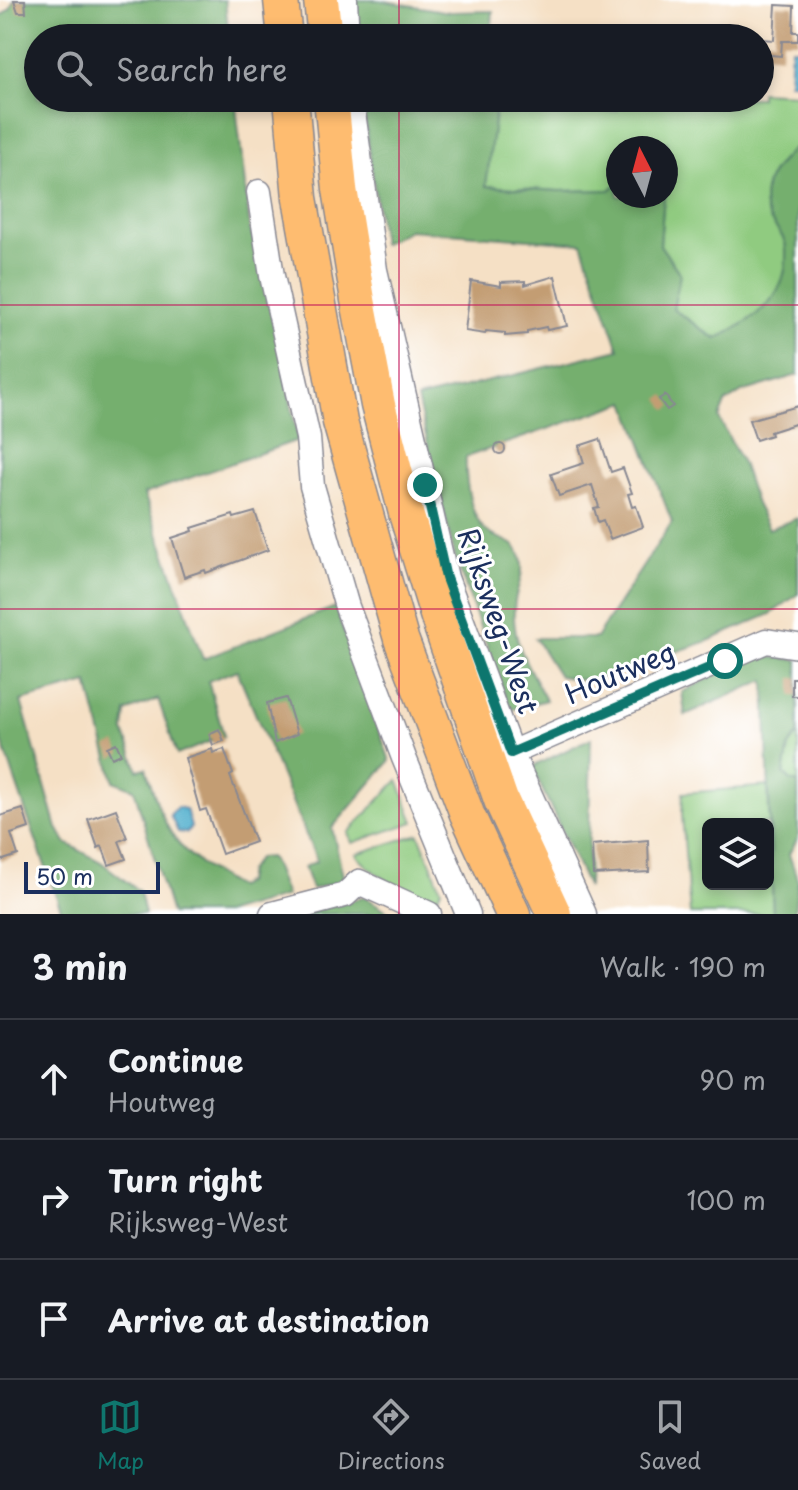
<!DOCTYPE html>
<meta charset="utf-8">
<style>
body{margin:0;font-family:"Playpen Sans",sans-serif;background:#242831;color:#f1f3f6}
.controls{position:absolute;right:24px;bottom:24px;display:grid;overflow:hidden;border-radius:12px;box-shadow:0 4px 12px #0003}
.controls button{width:72px;height:72px;display:grid;place-items:center;padding:0;border:0;border-bottom:2px solid #363941;background:#171b24;color:#f1f3f6;font:40px sans-serif}
.compass{position:absolute;left:606px;top:136px;width:72px;height:72px;border-radius:50%;background:#171b24;box-shadow:0 4px 12px #0003;rotate:354deg}
.scale{position:absolute;left:24px;bottom:20px;width:136px;box-sizing:border-box;padding-left:8px;border:4px solid #1b2f5e;border-top:0;font-size:22px;line-height:28px;white-space:nowrap;color:#1b2f5e;-webkit-text-stroke:6px #fff;paint-order:stroke}
.stop{position:absolute;width:24px;height:24px;margin:-18px;border:6px solid #0f766e;border-radius:50%;background:#fff}
.stop.end{background:#0f766e;border-color:#fff;box-shadow:0 2px 8px #0008}
.list{margin:0;padding:0;list-style:none}
h2{display:flex;justify-content:space-between;align-items:center;height:104px;margin:0;padding:0 32px;font-size:34px}
h2 small{font-size:26px;font-weight:400;color:#9ea1a6}
.list li{display:grid;grid-template-columns:52px 1fr auto;gap:24px;align-items:center;box-sizing:border-box;height:120px;padding:0 32px;border-top:2px solid #363941}
.list b{display:block;font-size:30px;white-space:nowrap}
.list p{margin:0;font-size:26px;white-space:nowrap;color:#9ea1a6}
.list em{font-size:26px;font-style:normal;color:#9ea1a6}
.icon{flex:none;width:44px;height:44px;fill:none;stroke:currentColor;stroke-width:2;stroke-linecap:round;stroke-linejoin:round}
.map{position:relative;flex:none;width:798px;height:914px;overflow:hidden}
.search{position:absolute;background:#171b24;box-shadow:0 4px 12px #0003;left:24px;right:24px;top:24px;height:88px;display:flex;align-items:center;gap:20px;box-sizing:border-box;padding:0 28px;border-radius:44px;color:#9ea1a6;font-size:30px}
.sheet{height:464px;background:#171b24}
nav{display:flex;justify-content:space-around;align-items:center;box-sizing:border-box;height:112px;border-top:2px solid #363941;background:#171b24;font-size:22px;color:#9ea1a6}
nav a{display:grid;justify-items:center;gap:4px}
nav .on{color:#0f766e}
.map>svg:first-child{display:block}
</style>
<div class="map">
<svg width="798" height="914" viewBox="0 0 798 914">
<rect width="100%" height="100%" fill="#fff"/>
<filter id="ink" filterUnits="userSpaceOnUse"><feTurbulence type="fractalNoise" baseFrequency=".0125" numOctaves="2"/><feDisplacementMap in="SourceGraphic" scale="16" xChannelSelector="R" yChannelSelector="G"/><feConvolveMatrix kernelMatrix="1 2 1 2 8 2 1 2 1" color-interpolation-filters="sRGB"/></filter>
<filter id="wash" filterUnits="userSpaceOnUse"><feTurbulence type="fractalNoise" baseFrequency=".006" numOctaves="4" result="noise"/><feDisplacementMap in="SourceGraphic" scale="32" xChannelSelector="R" yChannelSelector="G"/><feGaussianBlur stdDeviation="1.8" result="paint"/><feColorMatrix in="noise" values="0 0 0 0 0 0 0 0 0 0 0 0 0 0 0 0 0 1.4 0 .05"/><feComposite in="paint" operator="in"/></filter>
<g filter="url(#wash)">
<rect width="100%" height="100%" fill="#f5e0c5"/>
<g fill="#90cb80" stroke="#567d6f" stroke-width="2" fill-rule="evenodd">
<path d="M 760,92 L 798,94 L 798,145 C 779,160 760,181 765,208 C 767,220 779,229 784,240 C 787,245 786,252 786,259 C 786,300 749,323 716,339 L 673,309 L 680,274 L 660,245 L 664,196 L 666,196 L 667,142 L 660,148 L 618,148 L 618,183 L 610,190 L 559,191 L 486,186 L 495,112 L 617,111 L 617,98 L 760,98 Z"/>
<polygon points="798,734 798,783 791,781 784,774 789,746"/>
<polygon points="398,780 414,822 352,843 348,833"/>
<path d="M 768,786 L 773,914 L 690,914 L 682,815 L 683,793 ZM 708,824 L 768,824 L 768,884 L 708,884 Z"/>
<path d="M 419,834 L 441,889 L 437,898 C 420,905 365,869 356,854 Z"/>
</g>
<g fill="#74af6e" stroke="#486f66" stroke-width="2">
<path d="M 14,0 L 225,0 L 229,38 L 38,38 L 38,98 L 235,98 L 250,229 L 267,278 L 298,440 L 144,494 L 203,659 L 335,607 L 390,761 L 332,828 L 344,880 L 312,889 L 304,867 L 317,861 L 237,670 L 208,681 L 224,736 L 177,755 L 158,699 L 126,712 L 124,731 L 138,770 L 146,768 C 166,835 174,851 237,887 L 246,882 L 248,871 L 258,858 L 269,857 L 272,860 L 286,896 L 224,914 L 171,914 L 134,789 L 114,781 L 88,683 L 21,701 L 57,828 L 66,843 L 101,862 L 140,892 L 145,914 L 63,914 C 40,855 20,795 0,735 L 0,17 L 10,9 Z"/>
<polygon points="353,0 379,0 450,12 493,11 491,38 356,38"/>
<path d="M 362,98 L 494,98 L 495,112 L 486,186 L 559,191 L 610,190 L 618,183 L 618,196 L 664,196 L 660,245 L 680,274 L 673,309 L 716,339 C 749,323 786,300 786,258 C 786,252 787,245 784,240 C 779,229 767,220 765,208 C 760,181 779,161 798,145 L 798,375 L 742,392 L 725,403 L 719,418 L 742,463 L 756,504 L 769,529 L 798,518 L 798,594 L 771,614 L 708,641 L 590,681 L 559,676 L 535,638 L 596,638 L 672,522 L 626,402 L 466,457 C 465,478 469,519 489,533 C 501,541 517,540 521,558 C 525,573 517,587 515,601 C 509,638 529,668 546,700 L 510,710 L 455,557 L 417,399 L 619,349 L 582,243 L 409,230 L 382,244 Z"/>
<polygon points="769,657 798,660 798,734 789,746 784,774 791,781 798,783 798,838 789,854 798,881 794,914 773,914 765,680 685,715 682,692 742,662"/>
<polygon points="591,738 588,888 532,767"/>
<polygon points="365,897 392,914 298,914"/>
</g>
<g fill="#4dadcc" stroke="#346e95" stroke-width="2">
<polygon points="791,48 798,48 798,83 789,82"/>
<polygon points="177,807 186,809 191,827 186,833 178,832 170,815"/>
</g>
<g id="blocks">
<g fill="#c39d73">
<polygon points="14,0 25,0 26,12 18,12"/>
<polygon points="776,5 794,6 793,32 798,32 798,41 782,41 781,56 760,54 760,39 774,40"/>
<polygon points="555,276 567,326 547,330 546,327 527,331 527,334 505,336 505,333 486,331 485,334 465,331 471,281 501,286 501,282 525,281 525,285"/>
<polygon points="665,395 673,406 667,410 659,399"/>
<polygon points="798,406 798,423 770,432 771,435 756,440 749,420"/>
<polygon points="600,439 611,472 623,468 632,493 628,494 632,507 636,506 643,527 610,539 603,520 598,522 594,508 599,507 592,485 559,496 551,474 584,463 579,446"/>
<circle cx="500" cy="449" r="5"/>
<polygon points="255,512 268,550 206,573 205,570 184,577 172,538 193,531 192,528 233,515 234,518"/>
<rect x="792" y="678" width="6" height="18"/>
<polygon points="286,698 297,734 275,743 267,703"/>
<polygon points="219,729 224,741 213,745 209,734"/>
<polygon points="116,743 121,754 112,758 107,747"/>
<polygon points="212,749 213,753 224,749 233,774 230,776 255,842 222,854 206,809 200,811 185,758"/>
<polygon points="23,809 29,828 11,834 18,855 0,861 0,816"/>
<polygon points="116,809 127,838 119,841 126,859 109,865 102,846 98,848 88,819"/>
<polygon points="648,840 649,872 593,875 592,845"/>
</g>
</g>
</g>
<g filter="url(#ink)">
<use href="#blocks" fill-opacity="0" stroke="#888892" stroke-width="2"/>
<g fill="none" stroke-linecap="round" stroke-linejoin="round">
<defs>
<g id="minor">
<polyline points="345,0 347,38"/>
<polyline points="351,98 375,270 446,578 511,753 584,914"/>
<polyline points="259,192 272,276 308,438 312,486 347,607 404,758 468,914"/>
<polyline points="511,753 766,641 798,646"/>
<polyline points="272,914 345,895 359,882 429,914"/>
</g>
<g id="highway">
<polyline points="281,0 285,38"/>
<polyline points="321,0 325,38"/>
<polyline points="291,98 300,198 340,422 401,639 467,814 513,914"/>
<polyline points="331,98 340,189 358,300 378,405 407,517 440,624 501,800 554,914"/>
</g>
</defs>
<use href="#minor" stroke="#888892" stroke-width="27"/>
<use href="#highway" stroke="#888892" stroke-width="37"/>
<use href="#minor" stroke="#fff" stroke-width="24"/>
<use href="#highway" stroke="#febc70" stroke-width="34"/>
</g>
</g>
<g fill="none" stroke-linecap="round" stroke-linejoin="round" filter="url(#ink)">
<polyline stroke="#0f766e" stroke-width="10" points="425,485 446,578 511,753 725,661"/>
</g>
<path fill="none" stroke="#c2185b" stroke-width="2" stroke-opacity="0.55" d="M 399,0 L 399,38M 399,98 L 399,914M 0,305 L 798,305M 0,609 L 798,609"/>
<g text-anchor="middle" stroke-width="6" stroke-linejoin="round" paint-order="stroke">
<g font-size="28" fill="#1b2f5e" stroke="#fff">
<text transform="translate(498 621) rotate(71)" y="10">Rijksweg-West</text>
<text transform="translate(620 673) rotate(-23)" y="10">Houtweg</text>
</g>
</g>
</svg>
<div class="controls">
<button><svg class="icon" aria-label="layers" viewBox="0 0 24 24"><path d="M12 4l9 5-9 5-9-5zM3 14l9 5 9-5"/></svg></button>
</div>
<svg class="compass" viewBox="-18 -18 36 36"><path d="M0-13l5 13h-10z" fill="#e53935"/><path d="M0 13l5-13h-10z" fill="#9ea1a6"/></svg>
<div class="scale">50 m</div>
<div class="stop" style="left:725px;top:661px"></div>
<div class="stop end" style="left:425px;top:485px"></div>
<div class="search"><svg class="icon" aria-label="search" viewBox="0 0 24 24"><circle cx="10" cy="10" r="6"/><path d="M15 15l6 6"/></svg>Search here</div>
</div>
<section class="sheet">
<h2>3 min<small>Walk · 190 m</small></h2>
<ul class="list">
<li><svg class="icon" aria-label="ahead" viewBox="0 0 24 24"><path d="M12 20V5M6 11l6-6 6 6"/></svg><div><b>Continue</b><p>Houtweg</p></div><em>90 m</em></li>
<li><svg class="icon" aria-label="right" viewBox="0 0 24 24"><path d="M7 20v-9h11M14 6l5 5-5 5"/></svg><div><b>Turn right</b><p>Rijksweg-West</p></div><em>100 m</em></li>
<li><svg class="icon" aria-label="arrive" viewBox="0 0 24 24"><path d="M6 21V4h12l-3 4 3 4H6"/></svg><div><b>Arrive at destination</b></div></li>
</ul>
</section>
<nav>
<a class="on"><svg class="icon" aria-label="map" viewBox="0 0 24 24"><path d="M3 6l6-2 6 2 6-2v14l-6 2-6-2-6 2zM9 4v14M15 6v14"/></svg>Map</a>
<a><svg class="icon" aria-label="directions" viewBox="0 0 24 24"><path d="M12 3l9 9-9 9-9-9zM9 14v-3h6M13 9l2 2-2 2"/></svg>Directions</a>
<a><svg class="icon" aria-label="saved" viewBox="0 0 24 24"><path d="M7 4h10v16l-5-4-5 4z"/></svg>Saved</a>
</nav>
